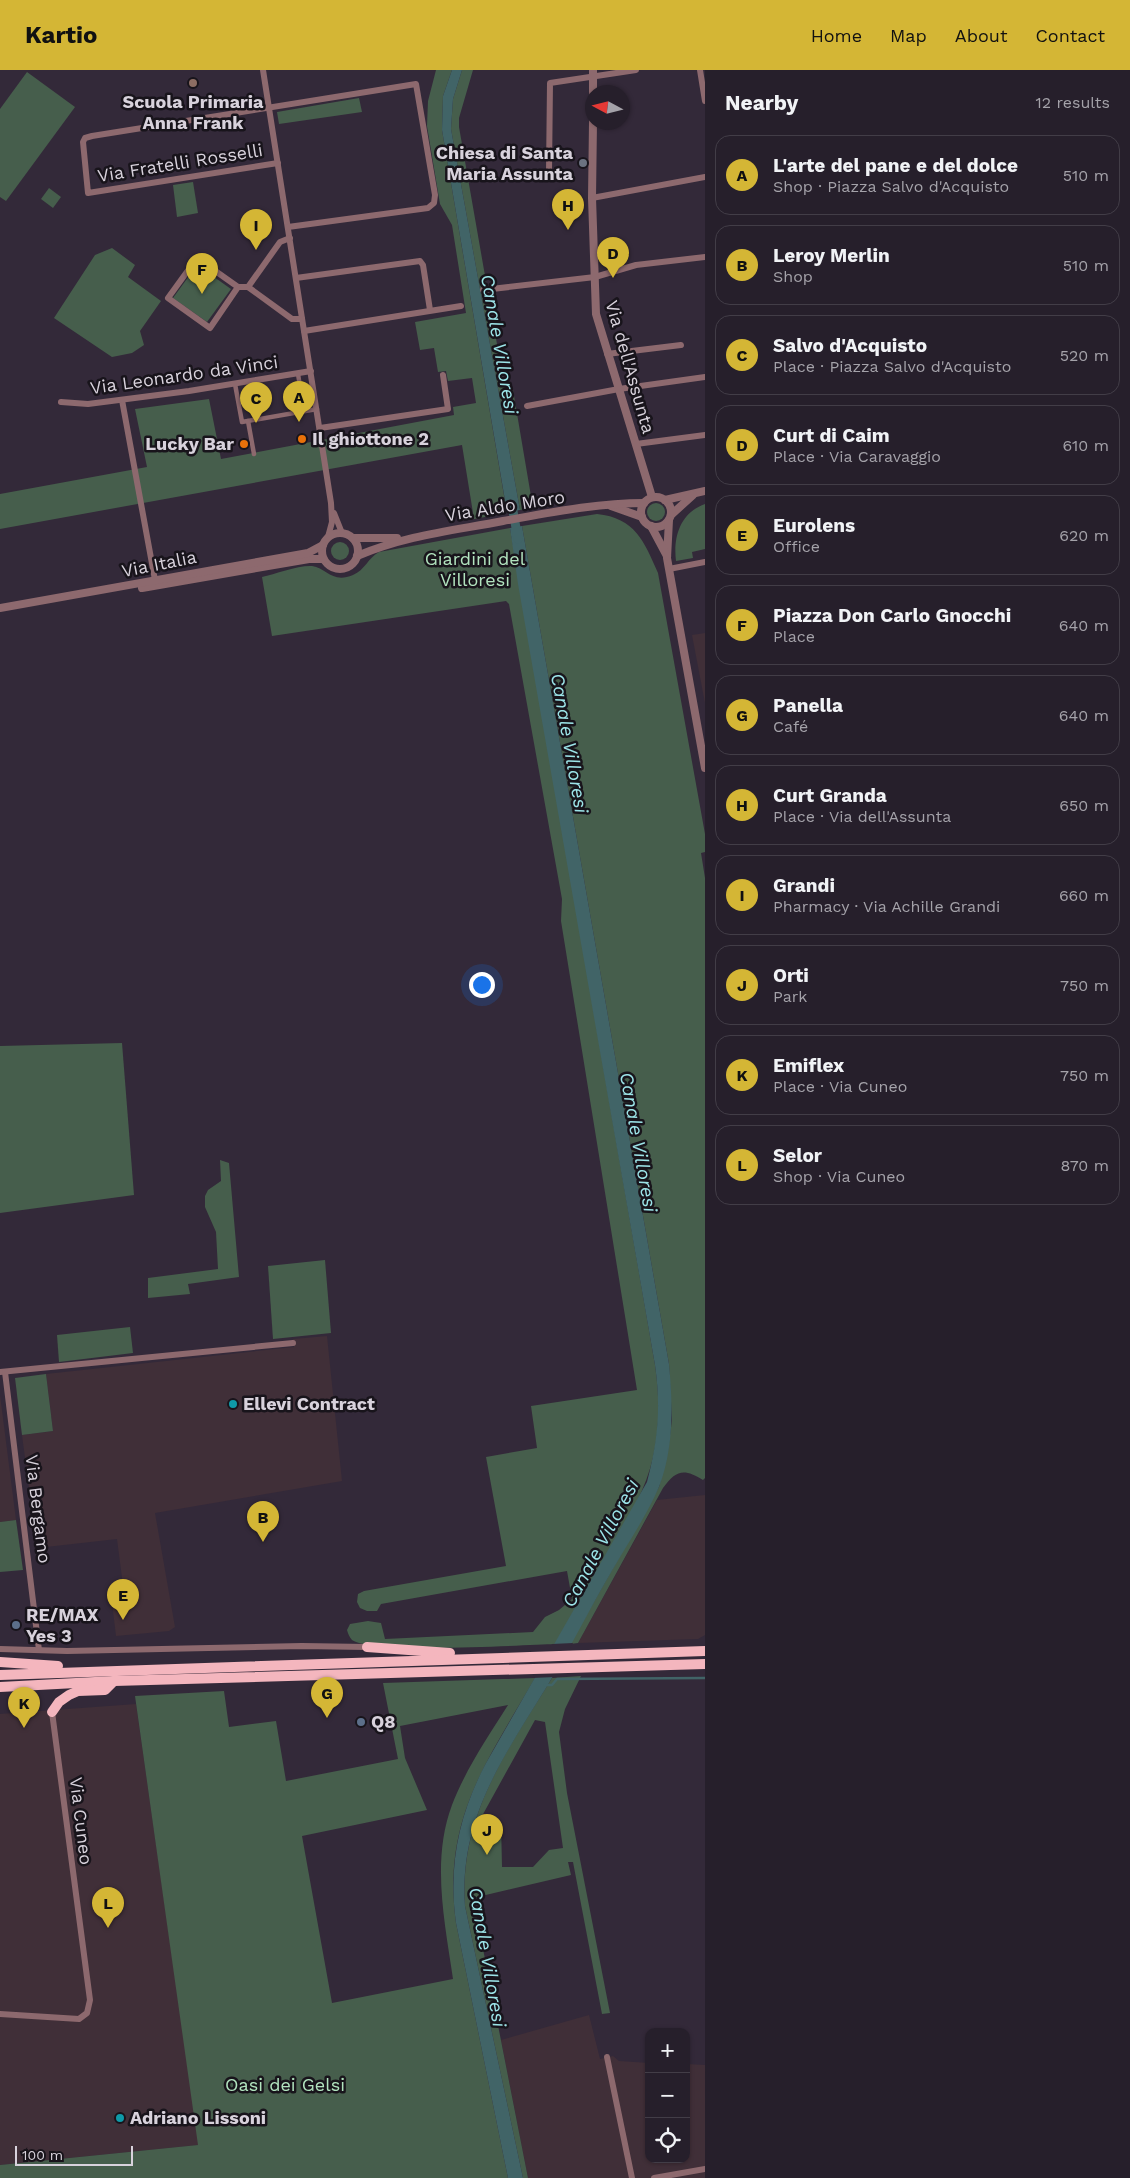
<!DOCTYPE html>
<meta charset="utf-8">
<style>
body{margin:0;font-family:"Work Sans",sans-serif;background:#2e2733;color:#f1f3f6}
.controls{position:absolute;right:15px;bottom:15px;display:grid;overflow:hidden;border-radius:10px;box-shadow:0 1px 4px #0004}
.controls button{width:45px;height:45px;display:grid;place-items:center;padding:0;border:0;border-bottom:1px solid #423d47;background:#261f2b;color:#f1f3f6;font:25px sans-serif}
.compass{position:absolute;left:585px;top:15px;width:45px;height:45px;border-radius:50%;background:#261f2b;box-shadow:0 1px 4px #0004;rotate:277deg}
.scale{position:absolute;left:15px;bottom:12px;width:118px;box-sizing:border-box;padding-left:5px;border:2px solid #d8d2dc;border-top:0;font-size:14px;line-height:18px;white-space:nowrap;color:#d8d2dc;-webkit-text-stroke:4px #18141b;paint-order:stroke}
.you{position:absolute;left:481px;top:914px;width:18px;height:18px;margin:-12px;border:4px solid #fff;border-radius:50%;background:#1a73e8;box-shadow:0 0 0 8px #1a73e833}
.badge{display:grid;place-items:center;width:32px;height:32px;border-radius:50%;background:#d4b635;color:#111;font-size:16px;font-weight:700}
.pin{position:absolute;translate:-50% -41px;filter:drop-shadow(0 1px 2px #0008)}
.pin::after{content:'';position:absolute;top:26px;width:18px;height:15px;background:inherit;clip-path:polygon(0 0,100% 0,50% 100%)}
.list{margin:0;padding:0;list-style:none}
h2{display:flex;justify-content:space-between;align-items:center;height:65px;margin:0;padding:0 20px;font-size:21px}
h2 small{font-size:16px;font-weight:400;color:#a4a2a9}
.list li{display:grid;grid-template-columns:32px 1fr auto;gap:15px;align-items:center;box-sizing:border-box;height:80px;margin:0 10px 10px;padding:0 10px;border:1px solid #423d47;border-radius:15px}
.list b{display:block;font-size:19px;white-space:nowrap}
.list p{margin:0;font-size:16px;white-space:nowrap;color:#a4a2a9}
.list em{font-size:16px;font-style:normal;color:#a4a2a9}
.icon{flex:none;width:28px;height:28px;fill:none;stroke:currentColor;stroke-width:2;stroke-linecap:round;stroke-linejoin:round}
.map{position:relative;flex:none;width:705px;height:2108px;overflow:hidden}
header{display:flex;align-items:center;gap:30px;box-sizing:border-box;height:70px;padding:0 25px;background:#d4b635;color:#111}
header strong{font-size:24px}
nav{display:flex;gap:28px;margin-inline-start:auto;font-size:18px}
main{display:flex}
aside{flex:1;background:#261f2b}
.map>svg:first-child{display:block}
</style>
<header>
<strong>Kartio</strong>
<nav><a>Home</a><a>Map</a><a>About</a><a>Contact</a></nav>
</header>
<main>
<div class="map">
<svg width="705" height="2108" viewBox="0 0 705 2108">
<rect width="100%" height="100%" fill="#332939"/>
<g fill="#402f38">
<polygon points="705,563 705,633 692,565"/>
<polygon points="327,1266 342,1411 155,1443 175,1557 169,1561 116,1566 111,1524 124,1523 117,1469 37,1478 22,1365 53,1361 46,1304 294,1277 293,1269"/>
<polygon points="0,1325 16,1450 0,1452"/>
<polygon points="705,1425 705,1565 698,1569 578,1573 657,1430"/>
<polygon points="136,1634 199,2075 0,2095 0,1644"/>
<polygon points="589,1945 600,1989 613,1986 619,1991 649,1993 649,2089 686,2089 686,1994 705,1995 705,2108 528,2108 501,1970"/>
</g>
<g fill="#465e4c" fill-rule="evenodd">
<polygon points="436,0 452,0 443,26 442,60 507,443 474,449 462,375 0,459 0,424 147,397 135,339 209,329 221,389 454,345 453,337 476,333 472,308 448,311 446,301 438,302 434,278 420,280 415,252 466,243 452,155 440,134 427,56 428,31"/>
<polygon points="462,0 473,0 459,48 459,57 505,320 513,320 533,438 520,440 451,59 453,29"/>
<polygon points="27,2 75,37 6,131 0,127 0,39"/>
<polygon points="359,28 362,42 279,54 277,42"/>
<polygon points="193,112 198,143 177,147 173,115"/>
<polygon points="49,118 61,127 53,138 41,129"/>
<polygon points="112,178 135,195 128,207 161,231 140,261 144,275 132,283 112,287 54,248 95,185"/>
<polygon points="197,195 231,219 207,252 173,228"/>
<circle cx="656" cy="442" r="9"/>
<path d="M 705,434 L 705,479 L 692,482 L 693,488 L 676,491 C 673,467 680,443 705,434 Z"/>
<path d="M 597,444 C 635,448 644,471 658,503 L 705,764 L 705,782 L 701,783 L 705,808 L 705,1408 L 703,1410 C 684,1398 676,1400 663,1418 L 578,1573 L 570,1574 L 659,1417 L 668,1380 L 672,1350 L 669,1294 L 522,456 Z"/>
<path d="M 510,458 L 655,1295 C 662,1344 659,1389 636,1433 L 555,1574 C 524,1575 371,1584 352,1570 C 349,1567 348,1563 347,1560 L 350,1554 L 368,1551 L 381,1553 L 385,1569 L 533,1562 L 545,1547 L 559,1540 L 572,1529 L 567,1501 L 381,1534 L 377,1541 L 367,1541 L 360,1538 L 357,1532 L 358,1524 L 364,1521 L 506,1496 L 486,1387 L 537,1378 L 531,1336 L 637,1320 L 561,851 L 562,829 L 509,534 L 506,531 L 272,566 L 262,507 C 275,504 299,495 312,496 C 327,498 332,514 353,505 C 365,500 368,488 379,482 Z"/>
<circle cx="340" cy="481" r="9"/>
<polygon points="122,973 134,1125 0,1143 0,976"/>
<polygon points="220,1090 229,1093 239,1207 188,1214 190,1224 148,1228 148,1208 218,1199 216,1162 205,1137 205,1126 208,1120 221,1111"/>
<polygon points="325,1190 331,1263 273,1269 268,1196"/>
<polygon points="130,1257 133,1283 59,1292 57,1265"/>
<polygon points="46,1304 53,1361 22,1365 15,1308"/>
<polygon points="16,1450 23,1500 0,1502 0,1452"/>
<path d="M 581,1606 L 565,1639 L 559,1662 L 567,1723 L 610,1943 L 602,1944 L 573,1792 L 568,1792 L 571,1805 L 473,1828 L 528,2108 L 523,2108 L 465,1836 C 459,1745 507,1681 552,1608 ZM 535,1650 L 545,1652 L 563,1778 L 549,1780 L 533,1797 L 502,1797 L 501,1752 L 482,1746 Z"/>
<path d="M 535,1608 C 486,1693 442,1750 456,1853 L 508,2108 L 0,2108 L 0,2095 L 198,2075 L 135,1626 L 224,1621 L 229,1657 L 276,1651 L 286,1711 L 398,1689 L 383,1613 ZM 508,1635 C 487,1668 466,1699 452,1735 C 431,1791 445,1853 453,1909 L 332,1933 L 302,1766 L 427,1740 L 405,1688 L 400,1656 Z"/>
</g>
<g fill="#416467">
<polygon points="452,0 462,0 453,29 451,59 520,440 507,442 442,60 443,26"/>
<path d="M 522,456 L 669,1294 C 673,1335 674,1378 659,1417 C 647,1445 628,1473 613,1499 C 590,1538 570,1579 546,1618 C 503,1688 459,1749 465,1836 L 523,2108 L 508,2108 L 456,1853 C 448,1795 459,1744 486,1693 L 647,1412 C 658,1370 661,1338 655,1295 L 518,514 L 510,458 Z"/>
</g>
<polygon fill="#332939" points="573,1573 555,1607 532,1608 552,1574"/>
<g fill="none" stroke-linecap="round" stroke-linejoin="round">
<polyline stroke="#416467" stroke-width="2.5" points="545,1615 552,1615 557,1609 705,1608"/>
<polyline stroke="#416467" stroke-width="9" points="511,430 518,469"/>
<g stroke="#8d696e" stroke-width="4.5">
<polyline points="298,304 304,341"/>
<polyline points="235,314 242,352 317,339"/>
<polyline points="248,351 254,384"/>
</g>
<g stroke="#8d696e" stroke-width="6">
<polyline points="263,0 331,433 332,452 328,467"/>
<polyline points="700,0 705,31"/>
<polyline points="278,93 88,123 83,72 85,68 92,66 416,14 435,125 434,133 428,138 288,157"/>
<polyline points="549,102 550,13 636,0"/>
<polyline points="592,128 705,107"/>
<polyline points="290,168 280,172 248,217 292,249 302,249"/>
<polyline points="296,208 420,191 423,195 430,240"/>
<polyline points="238,217 210,258 168,228 197,188 238,217 248,217"/>
<polyline points="483,220 595,207 636,195 705,187"/>
<polyline points="304,261 461,236"/>
<polyline points="607,284 681,275"/>
<polyline points="122,330 155,510"/>
<polyline points="61,332 88,334 189,321 311,301"/>
<polyline points="527,336 619,319 705,307"/>
<polyline points="320,358 448,339 443,305"/>
<polyline points="636,374 705,365"/>
<polyline points="334,443 342,463"/>
<polyline points="669,499 705,492"/>
<polyline points="0,1302 293,1273"/>
<polyline points="5,1302 39,1580"/>
<polyline points="0,1579 67,1581 302,1576 367,1577"/>
<polyline points="0,1944 79,1949 87,1943 90,1930 52,1642"/>
<polyline points="607,1987 632,2108"/>
<polyline points="654,2108 705,2099"/>
</g>
<g stroke="#8d696e" stroke-width="8">
<polyline points="593,22 593,0"/>
<polyline points="593,52 592,128 596,244 652,427"/>
<circle cx="656" cy="442" r="15"/>
<polyline points="665,430 705,421"/>
<polyline points="611,436 642,447"/>
<polyline points="671,445 693,425"/>
<polyline points="669,450 667,488 705,698"/>
<polyline points="651,456 667,486"/>
<circle cx="340" cy="481" r="18"/>
<polyline points="353,468 397,468"/>
<path d="M 357,486 C 407,465 451,461 503,451 C 548,443 597,433 644,433"/>
<polyline points="142,518 309,489 323,489"/>
<polyline points="0,538 308,483 323,475"/>
</g>
<g stroke="#f4b6be" stroke-width="10">
<polyline points="367,1577 450,1583"/>
<polyline points="0,1592 58,1596"/>
<polyline points="0,1605 705,1581"/>
<polyline points="0,1617 114,1611 705,1594"/>
<polyline points="52,1642 59,1632 69,1625 78,1621 105,1620 114,1611"/>
</g>
</g>
<circle fill="#8d6e63" stroke="#18141b" stroke-width="2" cx="193" cy="13" r="5"/>
<circle fill="#6b7280" stroke="#18141b" stroke-width="2" cx="583" cy="93" r="5"/>
<g fill="#e8710a" stroke="#18141b" stroke-width="2">
<circle cx="302" cy="369" r="5"/>
<circle cx="244" cy="374" r="5"/>
</g>
<g fill="#0f9aa8" stroke="#18141b" stroke-width="2">
<circle cx="233" cy="1334" r="5"/>
<circle cx="120" cy="2048" r="5"/>
</g>
<g fill="#5c6f8a" stroke="#18141b" stroke-width="2">
<circle cx="16" cy="1555" r="5"/>
<circle cx="361" cy="1652" r="5"/>
</g>
<g text-anchor="middle" stroke-width="5" stroke-linejoin="round" paint-order="stroke">
<g font-size="18" font-weight="bold" fill="#d8d2dc" stroke="#18141b" text-anchor="start">
<text x="193" y="38" text-anchor="middle">Scuola Primaria<tspan x="193" dy="21">Anna Frank</tspan></text>
<text x="573" y="89" text-anchor="end">Chiesa di Santa<tspan x="573" dy="21">Maria Assunta</tspan></text>
<text x="312" y="375">Il ghiottone 2</text>
<text x="234" y="380" text-anchor="end">Lucky Bar</text>
<text x="243" y="1340">Ellevi Contract</text>
<text x="26" y="1551">RE/MAX<tspan x="26" dy="21">Yes 3</tspan></text>
<text x="371" y="1658">Q8</text>
<text x="130" y="2054">Adriano Lissoni</text>
</g>
<g font-size="18" fill="#d8d2dc" stroke="#18141b">
<text transform="translate(180 93) rotate(-9)" y="6">Via Fratelli Rosselli</text>
<text transform="translate(630 297) rotate(74)" y="6">Via dell'Assunta</text>
<text transform="translate(184 305) rotate(-8)" y="6">Via Leonardo da Vinci</text>
<text transform="translate(505 436) rotate(-9)" y="6">Via Aldo Moro</text>
<text transform="translate(159 494) rotate(-11)" y="6">Via Italia</text>
<text transform="translate(38 1439) rotate(83)" y="6">Via Bergamo</text>
<text transform="translate(81 1751) rotate(83)" y="6">Via Cuneo</text>
</g>
<g font-size="18" fill="#b2e4bf" stroke="#18141b">
<text x="475" y="495">Giardini del<tspan x="475" dy="21">Villoresi</tspan></text>
<text x="285" y="2021">Oasi dei Gelsi</text>
</g>
<g font-size="19" font-style="italic" fill="#9ce4e8" stroke="#18141b">
<text transform="translate(500 274) rotate(80)" y="7">Canale Villoresi</text>
<text transform="translate(570 673) rotate(80)" y="7">Canale Villoresi</text>
<text transform="translate(639 1072) rotate(80)" y="7">Canale Villoresi</text>
<text transform="translate(600 1473) rotate(-62)" y="7">Canale Villoresi</text>
<text transform="translate(488 1887) rotate(80)" y="7">Canale Villoresi</text>
</g>
</g>
</svg>
<div class="controls">
<button>+</button>
<button>−</button>
<button><svg class="icon" aria-label="locate" viewBox="0 0 24 24"><circle cx="12" cy="12" r="6"/><path d="M12 2v4M12 18v4M2 12h4M18 12h4"/></svg></button>
</div>
<svg class="compass" viewBox="-18 -18 36 36"><path d="M0-13l5 13h-10z" fill="#e53935"/><path d="M0 13l5-13h-10z" fill="#a4a2a9"/></svg>
<div class="scale">100 m</div>
<div class="you"></div>
<div class="pin badge" style="left:299px;top:352px">A</div>
<div class="pin badge" style="left:263px;top:1472px">B</div>
<div class="pin badge" style="left:256px;top:353px">C</div>
<div class="pin badge" style="left:613px;top:208px">D</div>
<div class="pin badge" style="left:123px;top:1550px">E</div>
<div class="pin badge" style="left:202px;top:224px">F</div>
<div class="pin badge" style="left:327px;top:1648px">G</div>
<div class="pin badge" style="left:568px;top:160px">H</div>
<div class="pin badge" style="left:256px;top:180px">I</div>
<div class="pin badge" style="left:487px;top:1785px">J</div>
<div class="pin badge" style="left:24px;top:1658px">K</div>
<div class="pin badge" style="left:108px;top:1858px">L</div>
</div>
<aside>
<h2>Nearby<small>12 results</small></h2>
<ul class="list">
<li><span class="badge">A</span><div><b>L'arte del pane e del dolce</b><p>Shop · Piazza Salvo d'Acquisto</p></div><em>510 m</em></li>
<li><span class="badge">B</span><div><b>Leroy Merlin</b><p>Shop</p></div><em>510 m</em></li>
<li><span class="badge">C</span><div><b>Salvo d'Acquisto</b><p>Place · Piazza Salvo d'Acquisto</p></div><em>520 m</em></li>
<li><span class="badge">D</span><div><b>Curt di Caim</b><p>Place · Via Caravaggio</p></div><em>610 m</em></li>
<li><span class="badge">E</span><div><b>Eurolens</b><p>Office</p></div><em>620 m</em></li>
<li><span class="badge">F</span><div><b>Piazza Don Carlo Gnocchi</b><p>Place</p></div><em>640 m</em></li>
<li><span class="badge">G</span><div><b>Panella</b><p>Café</p></div><em>640 m</em></li>
<li><span class="badge">H</span><div><b>Curt Granda</b><p>Place · Via dell'Assunta</p></div><em>650 m</em></li>
<li><span class="badge">I</span><div><b>Grandi</b><p>Pharmacy · Via Achille Grandi</p></div><em>660 m</em></li>
<li><span class="badge">J</span><div><b>Orti</b><p>Park</p></div><em>750 m</em></li>
<li><span class="badge">K</span><div><b>Emiflex</b><p>Place · Via Cuneo</p></div><em>750 m</em></li>
<li><span class="badge">L</span><div><b>Selor</b><p>Shop · Via Cuneo</p></div><em>870 m</em></li>
</ul>
</aside>
</main>
